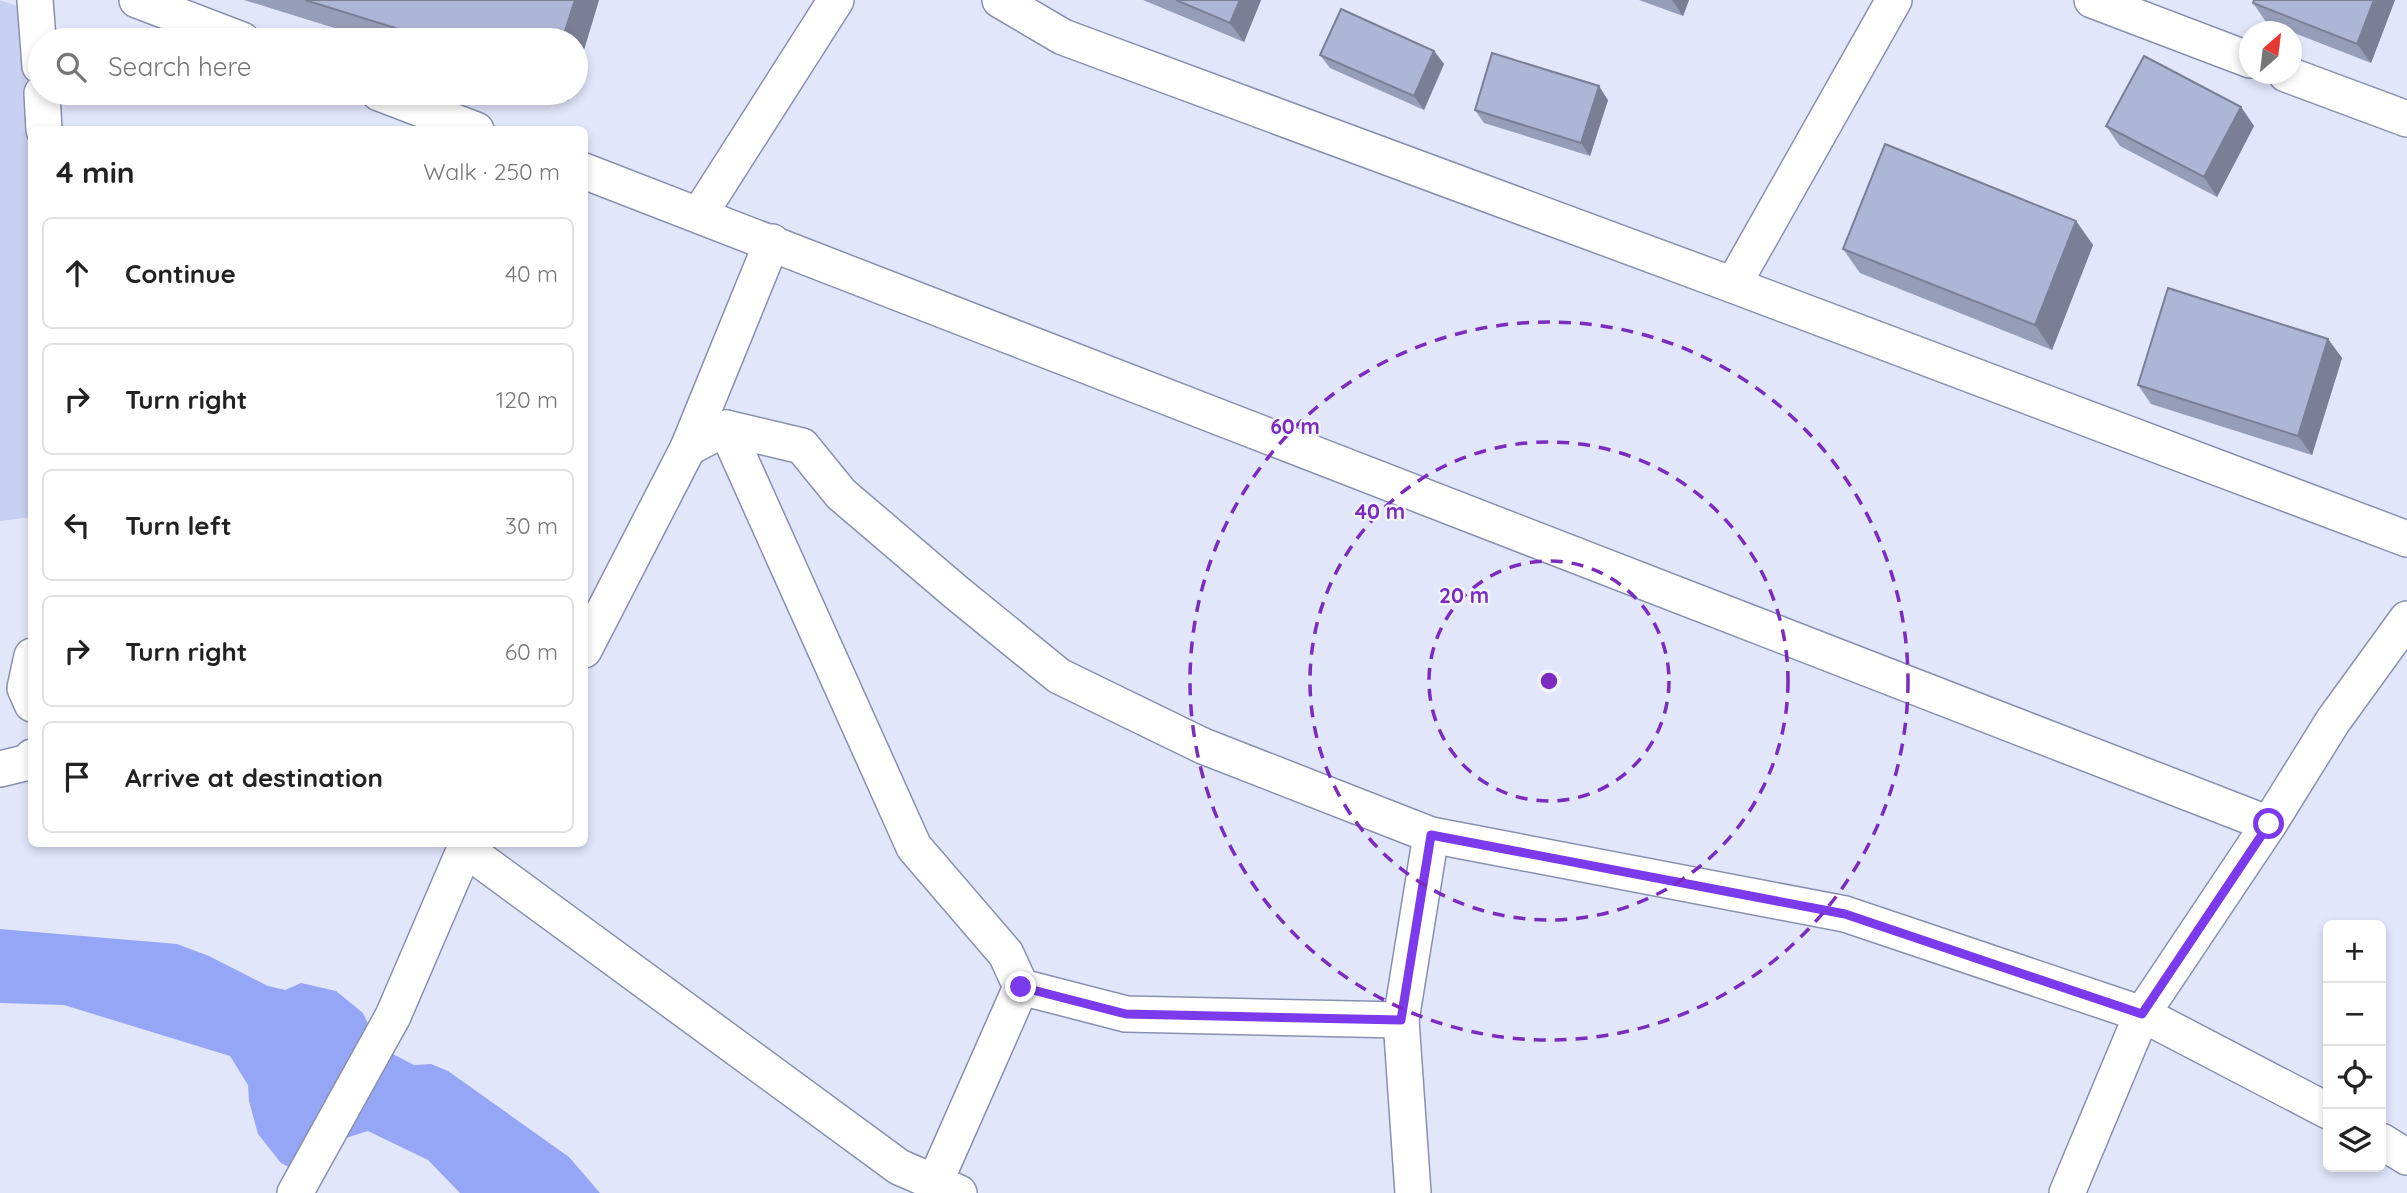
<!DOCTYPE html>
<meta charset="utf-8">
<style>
body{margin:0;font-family:Quicksand,sans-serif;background:#f2f2f2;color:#222}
.controls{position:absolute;right:21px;bottom:21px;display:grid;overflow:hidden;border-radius:10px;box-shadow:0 4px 10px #0003}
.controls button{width:63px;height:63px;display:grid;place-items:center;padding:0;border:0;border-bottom:2px solid #e0e0e0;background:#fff;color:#222;font:35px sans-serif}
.compass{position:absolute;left:2239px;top:21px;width:63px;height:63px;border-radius:50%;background:#fff;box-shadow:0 4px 10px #0003;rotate:28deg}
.stop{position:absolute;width:21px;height:21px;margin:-16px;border:5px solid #7c3aed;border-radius:50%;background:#fff}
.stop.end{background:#7c3aed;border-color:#fff;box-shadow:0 2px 7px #0008}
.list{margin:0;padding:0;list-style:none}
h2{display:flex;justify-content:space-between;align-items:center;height:91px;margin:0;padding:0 28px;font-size:30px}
h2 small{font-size:23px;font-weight:400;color:#767676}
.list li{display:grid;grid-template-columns:46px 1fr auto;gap:21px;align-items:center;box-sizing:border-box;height:112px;margin:0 14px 14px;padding:0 14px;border:2px solid #e0e0e0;border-radius:10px}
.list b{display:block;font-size:26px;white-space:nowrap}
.list em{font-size:23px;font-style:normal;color:#767676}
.icon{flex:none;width:38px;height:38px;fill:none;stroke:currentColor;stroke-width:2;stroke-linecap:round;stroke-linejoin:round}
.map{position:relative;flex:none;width:2407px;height:1193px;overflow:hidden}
.search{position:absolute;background:#fff;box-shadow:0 4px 10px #0003;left:28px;top:28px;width:560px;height:77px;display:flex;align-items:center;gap:18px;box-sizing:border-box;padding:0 24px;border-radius:38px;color:#767676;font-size:26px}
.panel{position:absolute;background:#fff;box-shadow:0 4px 10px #0003;left:28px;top:126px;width:560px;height:721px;border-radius:10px}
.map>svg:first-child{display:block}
</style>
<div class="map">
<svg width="2407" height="1193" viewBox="0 0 2407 1193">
<rect width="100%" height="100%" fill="#e1e6fb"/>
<polygon fill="#c8d0f1" points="0,0 23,8 32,236 31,517 0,521"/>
<polygon fill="#95a6f7" points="0,929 177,944 209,956 268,986 285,990 301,983 336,991 363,1013 379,1047 414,1065 431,1064 448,1071 569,1157 600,1193 460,1193 428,1160 368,1131 336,1141 296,1171 281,1163 258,1134 249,1101 248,1085 230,1056 64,1005 0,1003"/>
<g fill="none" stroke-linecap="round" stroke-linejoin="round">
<defs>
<g id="minor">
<polyline points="35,0 40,66"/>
<polyline points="137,0 242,40"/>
<polyline points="1000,0 1063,37 1733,285 2407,539"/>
<polyline points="2092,0 2250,60"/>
<polyline points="2286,74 2407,119"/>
<polyline points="42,93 44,130"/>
<polyline points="379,93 476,130"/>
<polyline points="584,171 2269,824"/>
<polyline points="699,215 836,0"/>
<polyline points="1733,285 1894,0"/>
<polyline points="726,428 914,847 1006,954 1021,987 935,1182"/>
<polyline points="688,448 726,428 802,446 841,494 957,593 1059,676 1203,746 1431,835 1845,914 2142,1014 2328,1111"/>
<polyline points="584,650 688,448 772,242"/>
<polyline points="32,656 25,688 32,704"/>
<polyline points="0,769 29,762 32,757"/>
<polyline points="464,848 899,1167 959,1193"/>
<polyline points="1021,987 1126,1014 1401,1020"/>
<polyline points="2381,1141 2407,1157"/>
<polyline points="295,1193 393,1016 467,844"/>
<polyline points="1413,1193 1401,1020 1431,835"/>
<polyline points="2067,1193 2142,1014 2269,824 2333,721 2407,619"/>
</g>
</defs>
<use href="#minor" stroke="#8890af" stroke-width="38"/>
<use href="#minor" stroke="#fff" stroke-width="35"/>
</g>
<g fill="#969db8">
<polygon points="244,0 599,0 576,76 576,40 373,40"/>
<polygon points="1143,0 1261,0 1244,42"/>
<polygon points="1639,0 1689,0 1683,16"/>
<polygon points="2395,0 2371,63 2266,22 2253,3"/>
<polygon points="1434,51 1444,64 1424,110 1330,68 1320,55"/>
<polygon points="542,93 571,93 568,101"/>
<polygon points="1608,100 1590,156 1484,123 1475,110"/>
<polygon points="2241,107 2254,126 2217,197 2120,146 2106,126"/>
<polygon points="2076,221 2093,245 2052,350 1860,273 1843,249"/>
<polygon points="2328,339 2342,358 2312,455 2151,404 2138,385"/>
</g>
<g fill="#7a7f96">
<polygon points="575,0 599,0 576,76 576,40 562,40"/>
<polygon points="1240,0 1261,0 1244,42 1230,23"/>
<polygon points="1672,0 1689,0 1683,16"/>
<polygon points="2374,0 2395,0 2371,63 2357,44"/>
<polygon points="1434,51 1444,64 1424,110 1414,96"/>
<polygon points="1599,86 1608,100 1590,156 1581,143"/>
<polygon points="562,93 571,93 568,101"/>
<polygon points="2241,107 2254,126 2217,197 2204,177"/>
<polygon points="2076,221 2093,245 2052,350 2035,325"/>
<polygon points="2328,339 2342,358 2312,455 2298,436"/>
</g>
<g fill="#aeb6d6" stroke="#7a7f96" stroke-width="2">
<polygon points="305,0 575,0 562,40 434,40"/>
<polygon points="1176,0 1240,0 1230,23"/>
<polygon points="2254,0 2374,0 2357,44 2253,3"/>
<polygon points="1341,9 1434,51 1414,96 1320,55"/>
<polygon points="1492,53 1599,86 1581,143 1475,110"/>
<polygon points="2144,56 2241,107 2204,177 2106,126"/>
<polygon points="1885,144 2076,221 2035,325 1843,249"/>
<polygon points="2168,288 2328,339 2298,436 2138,385"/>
</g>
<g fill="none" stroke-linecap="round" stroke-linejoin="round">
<polyline stroke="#7c3aed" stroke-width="9" points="1021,987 1126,1014 1401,1020 1431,835 1845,914 2142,1014 2269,824"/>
</g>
<g fill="none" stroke="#7b2cbf" stroke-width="3.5" stroke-dasharray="12 9">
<circle cx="1549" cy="681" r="120"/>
<circle cx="1549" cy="681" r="239"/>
<circle cx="1549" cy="681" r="359"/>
</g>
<circle cx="1549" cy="681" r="10" fill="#7b2cbf" stroke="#f2f4fb" stroke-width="3.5"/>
<g font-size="21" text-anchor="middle" font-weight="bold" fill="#7b2cbf" stroke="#f2f4fb" stroke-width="5" stroke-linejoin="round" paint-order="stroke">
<text x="1295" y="434">60 m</text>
<text x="1380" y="519">40 m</text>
<text x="1464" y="603">20 m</text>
</g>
</svg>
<div class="controls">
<button>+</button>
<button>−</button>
<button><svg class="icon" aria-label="locate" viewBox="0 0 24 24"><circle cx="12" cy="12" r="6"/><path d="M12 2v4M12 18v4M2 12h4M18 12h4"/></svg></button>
<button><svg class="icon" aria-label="layers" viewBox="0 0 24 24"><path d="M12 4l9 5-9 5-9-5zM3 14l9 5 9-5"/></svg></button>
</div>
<svg class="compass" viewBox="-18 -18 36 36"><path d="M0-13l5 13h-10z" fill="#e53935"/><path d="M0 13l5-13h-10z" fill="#767676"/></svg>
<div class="stop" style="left:2269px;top:824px"></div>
<div class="stop end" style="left:1021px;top:987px"></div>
<div class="search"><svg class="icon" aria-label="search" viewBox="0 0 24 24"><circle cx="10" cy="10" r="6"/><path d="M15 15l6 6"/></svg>Search here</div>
<section class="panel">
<h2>4 min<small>Walk · 250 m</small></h2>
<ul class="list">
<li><svg class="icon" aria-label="ahead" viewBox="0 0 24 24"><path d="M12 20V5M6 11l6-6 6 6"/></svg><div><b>Continue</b></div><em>40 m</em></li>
<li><svg class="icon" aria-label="right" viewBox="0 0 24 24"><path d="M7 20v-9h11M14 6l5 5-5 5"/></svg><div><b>Turn right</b></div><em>120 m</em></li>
<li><svg class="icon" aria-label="left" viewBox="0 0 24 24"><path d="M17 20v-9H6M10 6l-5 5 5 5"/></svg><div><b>Turn left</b></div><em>30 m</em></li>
<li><svg class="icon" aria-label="right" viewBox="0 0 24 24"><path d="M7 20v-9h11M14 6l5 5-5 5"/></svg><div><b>Turn right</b></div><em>60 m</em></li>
<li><svg class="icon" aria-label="arrive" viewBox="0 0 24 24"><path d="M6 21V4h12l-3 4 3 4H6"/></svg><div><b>Arrive at destination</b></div></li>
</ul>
</section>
</div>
